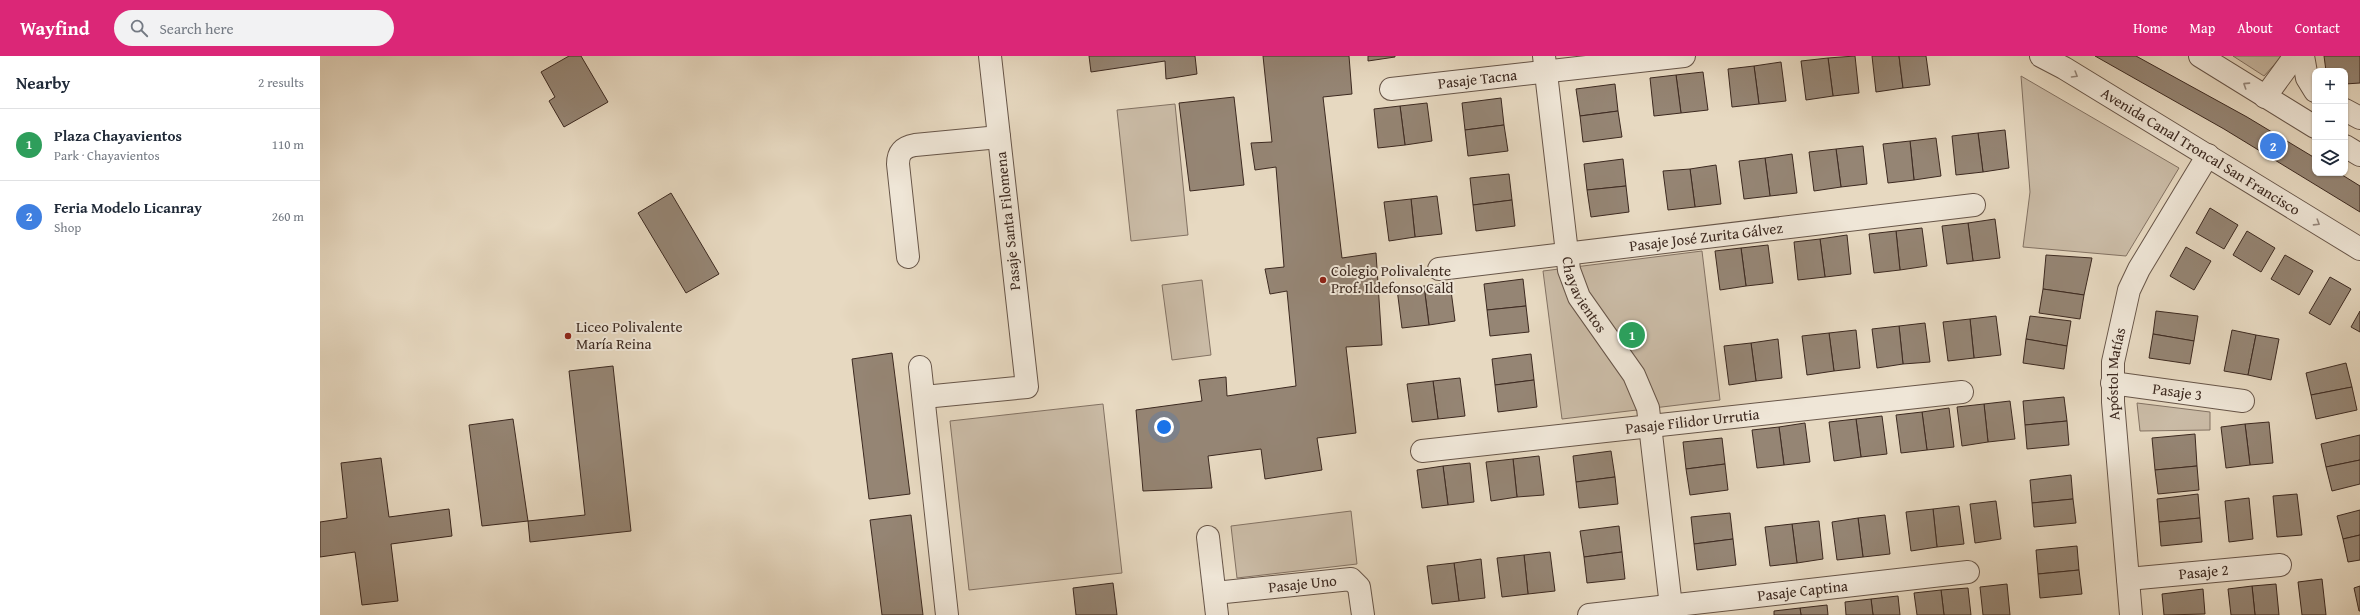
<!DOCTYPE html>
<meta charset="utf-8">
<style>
body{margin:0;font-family:"Gentium Book Plus",serif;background:#f2f2f3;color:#1f2937}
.controls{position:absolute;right:12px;top:12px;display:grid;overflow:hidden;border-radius:8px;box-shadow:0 1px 3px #0004}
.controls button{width:36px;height:36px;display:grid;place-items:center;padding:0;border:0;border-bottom:1px solid #e0e1e3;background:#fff;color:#1f2937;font:20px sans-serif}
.you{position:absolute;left:844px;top:371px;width:14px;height:14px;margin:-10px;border:3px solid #fff;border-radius:50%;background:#1a73e8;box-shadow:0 0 0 6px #1a73e833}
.badge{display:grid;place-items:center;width:26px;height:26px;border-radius:50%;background:#db2777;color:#fff;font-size:13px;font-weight:700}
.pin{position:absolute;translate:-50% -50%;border:2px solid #fff;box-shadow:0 1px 4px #0006}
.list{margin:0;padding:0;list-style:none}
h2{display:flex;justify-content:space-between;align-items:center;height:52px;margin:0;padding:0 16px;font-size:17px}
h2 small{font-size:13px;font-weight:400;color:#747a83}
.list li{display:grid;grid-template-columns:26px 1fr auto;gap:12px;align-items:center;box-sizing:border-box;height:72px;padding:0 16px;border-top:1px solid #e0e1e3}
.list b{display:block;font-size:15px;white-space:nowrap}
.list p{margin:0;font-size:13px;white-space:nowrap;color:#747a83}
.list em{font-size:13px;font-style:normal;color:#747a83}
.icon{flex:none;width:22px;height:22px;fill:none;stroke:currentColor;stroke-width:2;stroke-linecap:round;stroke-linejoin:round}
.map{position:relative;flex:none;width:2040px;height:559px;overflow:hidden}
header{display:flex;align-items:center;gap:24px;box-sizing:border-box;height:56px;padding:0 20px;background:#db2777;color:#fff}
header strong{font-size:19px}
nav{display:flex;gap:22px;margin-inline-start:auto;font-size:14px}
.search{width:280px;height:36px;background:#f2f2f3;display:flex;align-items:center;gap:10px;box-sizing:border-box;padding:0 14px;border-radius:22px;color:#747a83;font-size:15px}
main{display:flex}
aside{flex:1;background:#fff}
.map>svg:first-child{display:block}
</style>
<header>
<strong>Wayfind</strong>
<div class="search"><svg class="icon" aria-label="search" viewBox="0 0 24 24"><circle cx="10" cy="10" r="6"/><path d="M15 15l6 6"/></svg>Search here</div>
<nav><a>Home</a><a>Map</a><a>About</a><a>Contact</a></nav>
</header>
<main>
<aside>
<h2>Nearby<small>2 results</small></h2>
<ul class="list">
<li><span class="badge" style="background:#2e9e5b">1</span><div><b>Plaza Chayavientos</b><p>Park · Chayavientos</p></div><em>110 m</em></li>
<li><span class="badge" style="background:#3f7fe0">2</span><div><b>Feria Modelo Licanray</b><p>Shop</p></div><em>260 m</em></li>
</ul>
</aside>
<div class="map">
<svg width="2040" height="559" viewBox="0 0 2040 559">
<rect width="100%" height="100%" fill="#e7d9c1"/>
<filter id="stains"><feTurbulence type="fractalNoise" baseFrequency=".005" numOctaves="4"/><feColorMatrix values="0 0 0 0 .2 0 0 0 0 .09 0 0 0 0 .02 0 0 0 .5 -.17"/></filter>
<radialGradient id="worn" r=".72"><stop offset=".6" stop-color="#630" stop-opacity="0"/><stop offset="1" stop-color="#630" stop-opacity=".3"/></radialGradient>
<g fill="#cabba6" stroke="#837263">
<polygon points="1913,0 1962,0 1944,20"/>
<polygon points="1701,20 1859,112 1806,200 1703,191 1710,136"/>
<polygon points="855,48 868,179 811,185 797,54"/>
<polygon points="1382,195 1400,344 1242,363 1223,215"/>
<polygon points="882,224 891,299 852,304 842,229"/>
<polygon points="1817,347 1890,356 1890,374 1820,375"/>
<polygon points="783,348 802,517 649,534 630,365"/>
<polygon points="1031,455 1037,508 917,522 911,470"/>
</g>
<g fill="#958574" stroke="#3c2920">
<polygon points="249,0 261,0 288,46 244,71 229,45 235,41 221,16"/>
<polygon points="769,0 875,0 877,18 846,23 845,5 771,16"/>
<polygon points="943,0 1029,0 1032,38 1003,41 1022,202 1056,197 1062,289 1026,291 1036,377 997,382 1002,414 945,423 941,393 888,400 892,432 823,435 816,354 882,345 879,324 906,321 907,340 976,330 967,235 950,238 945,213 964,211 956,111 935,114 931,87 952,86"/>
<polygon points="1048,0 1075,0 1075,1 1048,5"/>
<polygon points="1535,0 1539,37 1513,40 1508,2"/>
<polygon points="1552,0 1579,0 1583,32 1556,36"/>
<polygon points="1579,0 1606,0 1610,29 1583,32"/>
<polygon points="1775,0 1816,0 1927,61 1995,102 1995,117 2019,117 2040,130 2040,156 1904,73"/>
<polygon points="2004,0 2040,0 2040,27 2025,28 2025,15 2006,15"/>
<polygon points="1508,2 1513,40 1486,44 1481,5"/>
<polygon points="1461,6 1466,45 1439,48 1434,10"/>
<polygon points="1434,10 1439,48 1412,51 1408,13"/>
<polygon points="1383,16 1388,54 1361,57 1356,19"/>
<polygon points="1356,19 1361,57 1334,60 1330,22"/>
<polygon points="1295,28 1298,55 1260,60 1256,33"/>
<polygon points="914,41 924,129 870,135 859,47"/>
<polygon points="1181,42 1184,69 1145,74 1142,47"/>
<polygon points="1107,47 1112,85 1085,89 1080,50"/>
<polygon points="1080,50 1085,89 1058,92 1054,53"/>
<polygon points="1298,55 1302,81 1263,86 1260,60"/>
<polygon points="1184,69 1188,95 1148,100 1145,74"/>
<polygon points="1685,74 1689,112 1663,116 1658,77"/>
<polygon points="1658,77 1663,116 1636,119 1632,80"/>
<polygon points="1616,82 1621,120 1594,124 1590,85"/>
<polygon points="1590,85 1594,124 1568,127 1563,88"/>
<polygon points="1543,90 1547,128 1521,131 1516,93"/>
<polygon points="1516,93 1521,131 1494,135 1489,96"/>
<polygon points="1472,98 1477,137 1450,140 1445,102"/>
<polygon points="1445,102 1450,140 1424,143 1419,105"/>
<polygon points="1303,103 1306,130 1267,134 1264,108"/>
<polygon points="1396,109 1401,148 1375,151 1370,113"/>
<polygon points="1370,113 1375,151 1348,154 1343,115"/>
<polygon points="1189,118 1192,144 1153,149 1150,122"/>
<polygon points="1306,130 1309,156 1271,161 1267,134"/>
<polygon points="351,137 399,218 366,237 318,157"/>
<polygon points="1117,140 1122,178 1095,181 1091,143"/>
<polygon points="1091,143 1095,181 1069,185 1064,146"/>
<polygon points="1192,144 1195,170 1156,175 1153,149"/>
<polygon points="1890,152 1918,169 1904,193 1876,177"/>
<polygon points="1675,163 1680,202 1653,205 1648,167"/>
<polygon points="1648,167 1653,205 1627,208 1622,170"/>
<polygon points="1602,172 1607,210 1580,214 1576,175"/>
<polygon points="1576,175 1580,214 1554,217 1549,178"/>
<polygon points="1927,175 1955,192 1941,216 1913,199"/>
<polygon points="1527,179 1531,218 1505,221 1500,183"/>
<polygon points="1500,183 1505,221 1478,224 1474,186"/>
<polygon points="1448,189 1453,227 1426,230 1421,192"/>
<polygon points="1866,191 1891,205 1874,234 1850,220"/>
<polygon points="1421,192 1426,230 1400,234 1395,195"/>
<polygon points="1726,199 1772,202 1764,239 1723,233"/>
<polygon points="1965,199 1993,215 1979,239 1951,223"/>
<polygon points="2010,221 2031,233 2010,269 1989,257"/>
<polygon points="1203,223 1206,250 1167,254 1164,228"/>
<polygon points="1130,227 1135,265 1109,269 1104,230"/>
<polygon points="1104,230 1109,269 1082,272 1077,233"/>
<polygon points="1723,233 1764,239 1760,263 1719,257"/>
<polygon points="1206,250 1209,276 1170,280 1167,254"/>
<polygon points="1836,255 1878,260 1874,285 1833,278"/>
<polygon points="2040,255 2040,276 2031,271"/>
<polygon points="1676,260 1681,299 1654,302 1650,263"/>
<polygon points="1710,260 1751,265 1747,290 1706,283"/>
<polygon points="1650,263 1654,302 1628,305 1623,266"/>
<polygon points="1605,267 1610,306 1583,308 1579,270"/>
<polygon points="1579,270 1583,308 1557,312 1552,273"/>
<polygon points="1536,274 1540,312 1514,315 1509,277"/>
<polygon points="1912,274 1936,279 1928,319 1904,315"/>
<polygon points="1509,277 1514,315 1487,319 1482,280"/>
<polygon points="1833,278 1874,285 1870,308 1829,302"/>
<polygon points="1936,279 1959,283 1951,324 1928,319"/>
<polygon points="1458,283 1462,322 1436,325 1431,287"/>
<polygon points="1706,283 1747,290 1744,313 1703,307"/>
<polygon points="1431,287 1436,325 1409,329 1404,290"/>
<polygon points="572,297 590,438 549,443 532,303"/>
<polygon points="1211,298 1214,324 1175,329 1172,303"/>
<polygon points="2026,307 2032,331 1991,339 1986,317"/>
<polygon points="293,310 311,475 210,486 208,465 265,459 249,315"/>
<polygon points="1140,322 1145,360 1118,363 1113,325"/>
<polygon points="1214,324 1217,351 1178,356 1175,329"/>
<polygon points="1113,325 1118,363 1092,366 1087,328"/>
<polygon points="2032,331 2037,354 1996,363 1991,339"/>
<polygon points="1744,341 1747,365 1705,369 1703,345"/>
<polygon points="1690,345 1695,383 1668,386 1664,348"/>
<polygon points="1664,348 1668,386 1642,390 1637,351"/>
<polygon points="1629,352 1634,391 1607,394 1602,356"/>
<polygon points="1602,356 1607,394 1581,397 1576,359"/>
<polygon points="1562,360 1567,398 1541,401 1536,363"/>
<polygon points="193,363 208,465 162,470 149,369"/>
<polygon points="1536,363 1541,401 1514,405 1509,366"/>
<polygon points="1747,365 1749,389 1707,393 1705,369"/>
<polygon points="1949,366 1953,407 1930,409 1925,368"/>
<polygon points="1485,367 1490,406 1464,409 1459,371"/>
<polygon points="1925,368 1930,409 1906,412 1901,371"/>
<polygon points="1459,371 1464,409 1437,412 1432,374"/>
<polygon points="1875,378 1877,410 1835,414 1832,382"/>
<polygon points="2040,379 2040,404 2006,411 2001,388"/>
<polygon points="1402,382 1405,408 1366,413 1363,386"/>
<polygon points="1291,395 1295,421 1256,426 1253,400"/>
<polygon points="1219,400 1224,439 1197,441 1193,403"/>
<polygon points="61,402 69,461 129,453 132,480 71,488 78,545 42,549 35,496 0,501 0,466 27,462 21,407"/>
<polygon points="1193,403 1197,441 1171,445 1166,406"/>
<polygon points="2040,404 2040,428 2012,435 2006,411"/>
<polygon points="1150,407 1154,446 1128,449 1123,410"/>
<polygon points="1405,408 1408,434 1370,439 1366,413"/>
<polygon points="1123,410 1128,449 1102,452 1097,414"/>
<polygon points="1877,410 1879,434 1838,438 1835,414"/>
<polygon points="1751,419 1753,443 1712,447 1710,424"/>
<polygon points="1295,421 1298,448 1259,452 1256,426"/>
<polygon points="1878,438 1880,462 1839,466 1837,443"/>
<polygon points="1977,438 1982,479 1957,481 1953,440"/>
<polygon points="1929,442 1933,483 1909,486 1905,445"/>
<polygon points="1753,443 1756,467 1714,471 1712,447"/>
<polygon points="1676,445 1681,483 1655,487 1650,448"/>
<polygon points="1639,450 1644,488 1617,491 1613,453"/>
<polygon points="1613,453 1617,491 1591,495 1586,456"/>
<polygon points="2040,454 2040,479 2023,483 2017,460"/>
<polygon points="1410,457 1413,483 1374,488 1371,461"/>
<polygon points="591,459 603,559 562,559 550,464"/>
<polygon points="1565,459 1570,498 1543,501 1538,462"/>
<polygon points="1538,462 1543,501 1517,504 1512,466"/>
<polygon points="1880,462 1882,486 1841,490 1839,466"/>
<polygon points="1499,465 1503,503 1477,507 1472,468"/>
<polygon points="1472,468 1477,507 1450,510 1445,471"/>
<polygon points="1299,470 1302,496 1264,501 1260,475"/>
<polygon points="2040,479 2040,504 2028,506 2023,483"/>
<polygon points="1413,483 1416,509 1377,514 1374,488"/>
<polygon points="1757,490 1759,514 1718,518 1716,494"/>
<polygon points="1230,496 1235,535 1208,538 1204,499"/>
<polygon points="1302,496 1305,523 1267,527 1264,501"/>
<polygon points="1204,499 1208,538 1182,541 1177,502"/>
<polygon points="1161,503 1165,542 1139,545 1134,507"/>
<polygon points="1134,507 1139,545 1112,548 1107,510"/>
<polygon points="1759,514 1762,538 1720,542 1718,518"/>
<polygon points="2002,523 2006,559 1982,559 1978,526"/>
<polygon points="793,527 797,559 756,559 753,532"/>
<polygon points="1687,528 1690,559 1663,559 1660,531"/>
<polygon points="1956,528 1959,559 1935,559 1932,530"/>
<polygon points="1932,530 1935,559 1911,559 1908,533"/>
<polygon points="2040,530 2040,555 2039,555 2034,532"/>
<polygon points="1648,532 1651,559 1624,559 1621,534"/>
<polygon points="1883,533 1885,558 1844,559 1842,538"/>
<polygon points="1621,534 1624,559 1597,559 1594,537"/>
<polygon points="1578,540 1580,559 1553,559 1551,543"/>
<polygon points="1551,543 1553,559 1526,559 1525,546"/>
<polygon points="1507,549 1508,559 1481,559 1480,552"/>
<polygon points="1480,552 1481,559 1454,559 1454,555"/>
</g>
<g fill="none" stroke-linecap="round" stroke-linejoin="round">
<defs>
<g id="minor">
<path id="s1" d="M 1224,0 L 1249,214 L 1259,241 L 1314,319 L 1328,352 L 1352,559"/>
<path id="s2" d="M 1721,0 L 1744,12 L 2040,193"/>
<polyline points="1880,0 1995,71"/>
<polyline points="1983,0 1987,22 1995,35"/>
<path id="s3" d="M 1071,33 L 1364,0"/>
<polyline points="1945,41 1975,0"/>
<polyline points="2025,54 2040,62"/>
<polyline points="2025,90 2040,99"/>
<path d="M 588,201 L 578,108 C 578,96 584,91 595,89 L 679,81"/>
<path id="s4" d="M 1119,213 L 1654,149"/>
<polyline points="600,311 627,559"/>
<path id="s5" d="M 1792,327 L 1923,345"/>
<polyline points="604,341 707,331 670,0"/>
<path id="s6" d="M 1102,395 L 1642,336"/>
<polyline points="888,481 897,559"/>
<path id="s7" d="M 1808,523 L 1960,509"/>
<path id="s8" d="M 895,537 L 1031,523 L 1039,531 L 1043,559"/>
<path id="s9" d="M 1269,559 L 1648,516"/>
<path id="s10" d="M 1811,559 L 1793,346 L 1793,306 L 1809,234 L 1819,213 L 1888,99"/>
</g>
</defs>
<use href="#minor" stroke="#675548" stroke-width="24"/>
<use href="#minor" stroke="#efe6d7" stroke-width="22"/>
</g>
<defs><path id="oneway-chevron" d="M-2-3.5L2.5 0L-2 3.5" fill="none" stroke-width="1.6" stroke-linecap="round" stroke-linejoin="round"/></defs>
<g stroke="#96887c">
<use href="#oneway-chevron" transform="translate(1755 19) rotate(31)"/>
<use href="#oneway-chevron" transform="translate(1926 29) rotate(-147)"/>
<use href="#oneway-chevron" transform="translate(1997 167) rotate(32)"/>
</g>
<g fill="#8f2418" stroke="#efe6d7" stroke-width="1.5">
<circle cx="1003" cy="224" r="4"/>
<circle cx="248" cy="280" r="4"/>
</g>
<g text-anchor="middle" stroke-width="4" stroke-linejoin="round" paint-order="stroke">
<g font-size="15" fill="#3c2920" stroke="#efe6d7">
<text dy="5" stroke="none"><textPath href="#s3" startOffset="87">Pasaje Tacna</textPath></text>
<text dy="5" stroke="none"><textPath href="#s2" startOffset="186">Avenida Canal Troncal San Francisco</textPath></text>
<text transform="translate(688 165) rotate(-96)" y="5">Pasaje Santa Filomena</text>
<text dy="5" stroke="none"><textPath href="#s4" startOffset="269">Pasaje José Zurita Gálvez</textPath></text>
<text dy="5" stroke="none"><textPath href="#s1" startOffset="244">Chayavientos</textPath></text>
<text dy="5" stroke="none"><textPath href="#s10" startOffset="242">Apóstol Matías</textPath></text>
<text dy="5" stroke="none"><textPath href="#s5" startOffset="66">Pasaje 3</textPath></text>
<text dy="5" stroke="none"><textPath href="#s6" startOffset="272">Pasaje Filidor Urrutia</textPath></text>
<text dy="5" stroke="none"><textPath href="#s7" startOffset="76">Pasaje 2</textPath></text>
<text dy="5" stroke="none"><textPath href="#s8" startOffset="88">Pasaje Uno</textPath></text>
<text dy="5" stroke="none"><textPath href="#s9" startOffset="215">Pasaje Captina</textPath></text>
</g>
<g font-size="15" fill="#3c2920" stroke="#efe6d7" text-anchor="start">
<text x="1011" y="220">Colegio Polivalente<tspan x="1011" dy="17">Prof. Ildefonso Cald</tspan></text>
<text x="256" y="276">Liceo Polivalente<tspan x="256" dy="17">María Reina</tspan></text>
</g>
</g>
<rect width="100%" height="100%" filter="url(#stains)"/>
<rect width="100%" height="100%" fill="url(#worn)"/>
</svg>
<div class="controls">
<button>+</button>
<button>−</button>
<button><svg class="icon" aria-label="layers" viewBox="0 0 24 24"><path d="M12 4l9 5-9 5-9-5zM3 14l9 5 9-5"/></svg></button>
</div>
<div class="you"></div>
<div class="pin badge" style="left:1312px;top:279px;background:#2e9e5b">1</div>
<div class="pin badge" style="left:1953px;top:90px;background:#3f7fe0">2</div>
</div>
</main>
